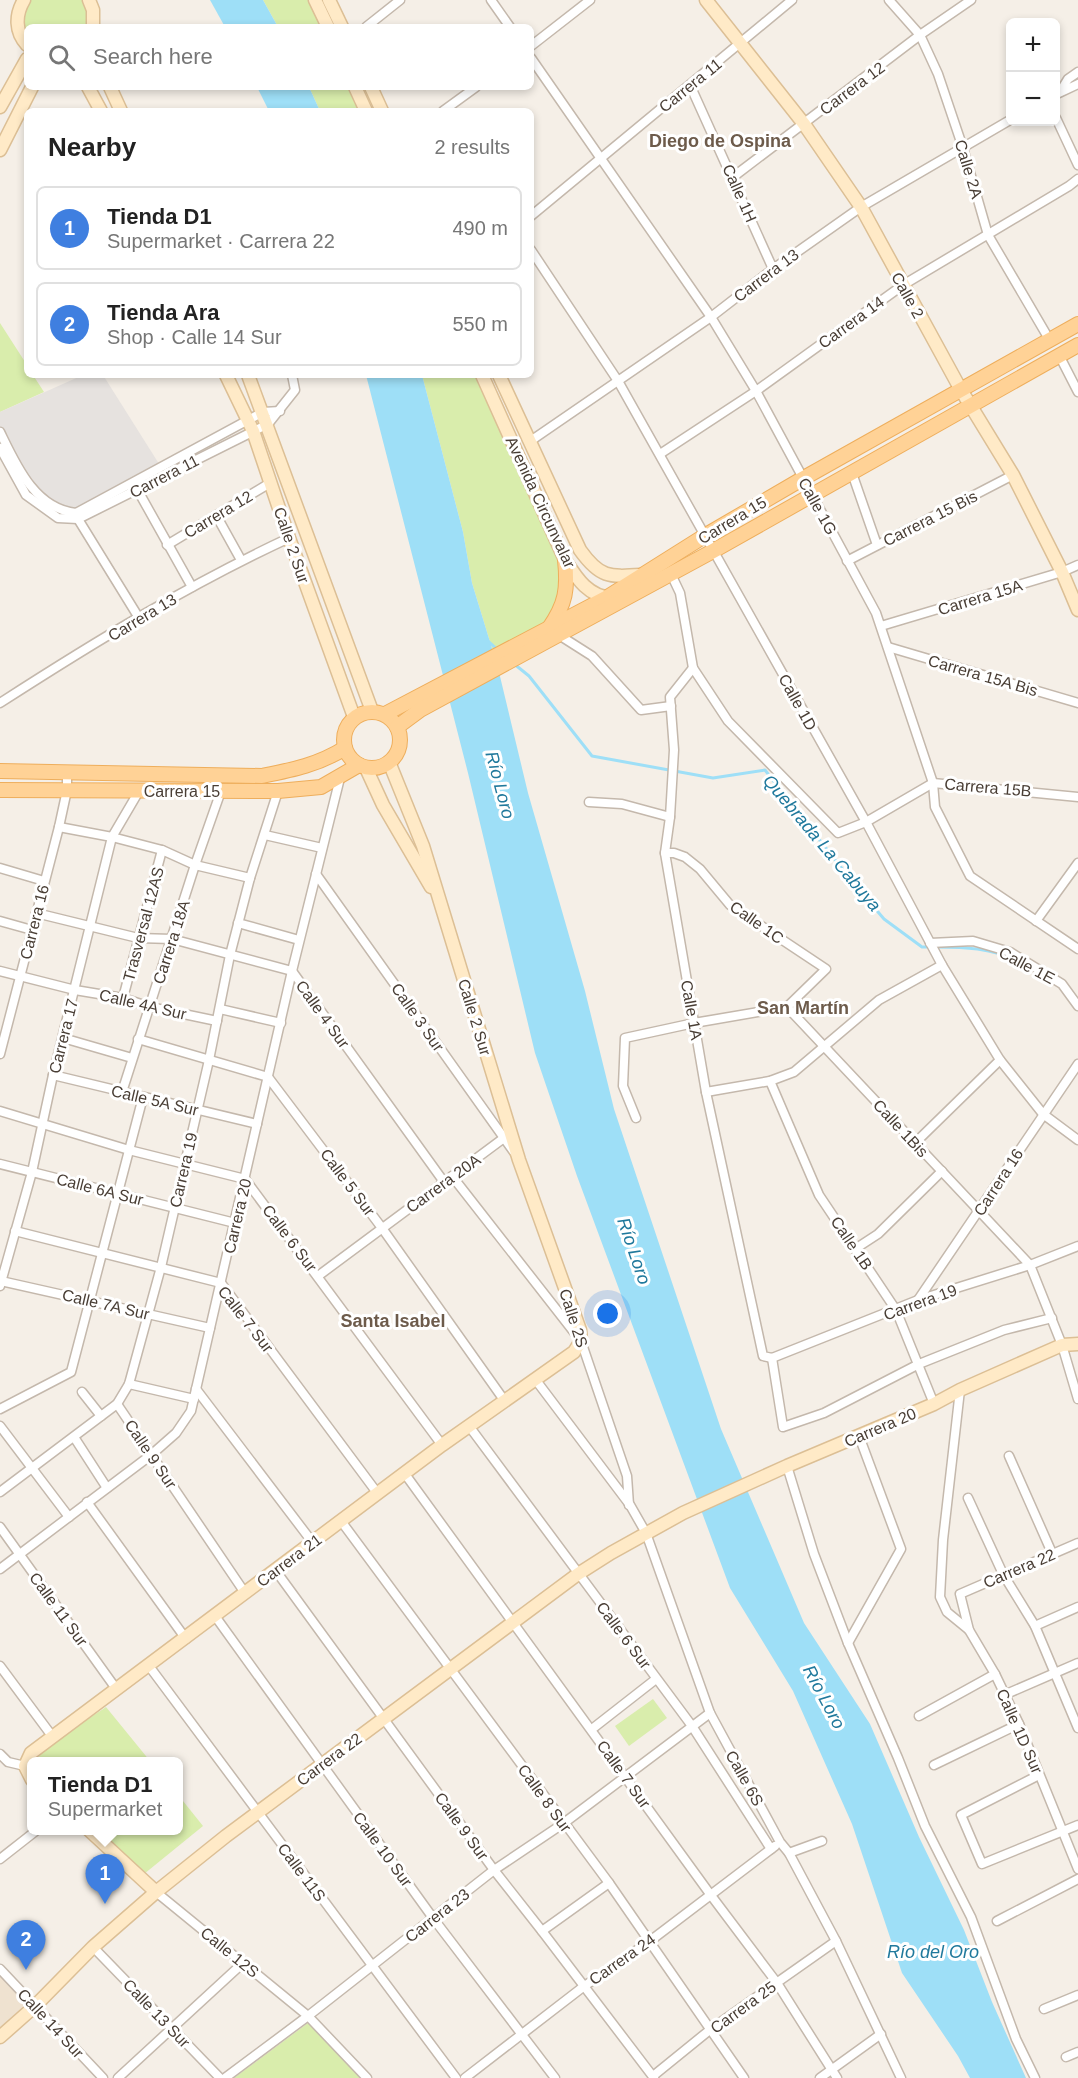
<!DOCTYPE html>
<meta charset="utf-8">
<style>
body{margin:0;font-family:Helvetica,sans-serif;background:#f6f6f6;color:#222}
.controls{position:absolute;right:18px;top:18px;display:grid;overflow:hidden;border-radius:9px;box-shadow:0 3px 9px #0003}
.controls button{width:54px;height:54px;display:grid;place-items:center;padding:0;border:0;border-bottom:2px solid #e0e0e0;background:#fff;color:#222;font:30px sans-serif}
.you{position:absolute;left:608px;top:1314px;width:21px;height:21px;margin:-15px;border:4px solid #fff;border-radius:50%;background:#1a73e8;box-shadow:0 0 0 9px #1a73e833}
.badge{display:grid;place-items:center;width:39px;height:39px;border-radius:50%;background:#ff1714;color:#fff;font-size:20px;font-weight:700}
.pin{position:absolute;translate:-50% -50px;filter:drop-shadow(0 2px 3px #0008)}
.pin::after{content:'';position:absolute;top:32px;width:21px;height:18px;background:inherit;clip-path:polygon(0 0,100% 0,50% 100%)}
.popup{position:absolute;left:27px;top:1757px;width:156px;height:78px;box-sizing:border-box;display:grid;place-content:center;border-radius:9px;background:#fff;filter:drop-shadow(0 2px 4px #0005);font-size:20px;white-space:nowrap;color:#767676}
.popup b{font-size:22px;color:#222}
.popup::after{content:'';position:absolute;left:50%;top:100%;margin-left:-12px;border:12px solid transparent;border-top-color:#fff}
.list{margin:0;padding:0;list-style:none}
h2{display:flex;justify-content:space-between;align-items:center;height:78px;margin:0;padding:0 24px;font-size:26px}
h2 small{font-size:20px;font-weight:400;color:#767676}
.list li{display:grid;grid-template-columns:39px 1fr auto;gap:18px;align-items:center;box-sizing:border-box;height:84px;margin:0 12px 12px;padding:0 12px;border:2px solid #e0e0e0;border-radius:9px}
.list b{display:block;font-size:22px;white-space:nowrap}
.list p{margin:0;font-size:20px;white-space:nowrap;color:#767676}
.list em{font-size:20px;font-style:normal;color:#767676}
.icon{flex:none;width:33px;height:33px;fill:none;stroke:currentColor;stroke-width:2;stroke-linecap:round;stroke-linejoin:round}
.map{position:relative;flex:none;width:1078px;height:2078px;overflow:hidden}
.search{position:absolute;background:#fff;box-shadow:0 3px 9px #0003;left:24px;top:24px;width:510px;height:66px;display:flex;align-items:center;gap:15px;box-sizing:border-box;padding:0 21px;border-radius:9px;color:#767676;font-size:22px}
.panel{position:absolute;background:#fff;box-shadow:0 3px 9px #0003;left:24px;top:108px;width:510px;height:270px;border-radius:9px}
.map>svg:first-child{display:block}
</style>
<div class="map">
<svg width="1078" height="2078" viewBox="0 0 1078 2078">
<rect width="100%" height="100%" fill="#f5efe7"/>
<polygon fill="#efe2d0" points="0,1972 30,2004 0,2031"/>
<g fill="#d9edac">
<polygon points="24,0 88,0 93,27 27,27 27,45 19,8"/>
<polygon points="263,0 315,0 328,27 278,27"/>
<polygon points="309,87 355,87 366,111 320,111"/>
<polygon points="0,323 27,365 27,375 33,375 44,392 0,412"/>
<polygon points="422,375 482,375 565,560 556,618 494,655 472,583 463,532"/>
<polygon points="653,1699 667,1718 629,1746 615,1726"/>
<path d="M 106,1707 L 150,1761 L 36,1761 C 44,1745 89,1719 106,1707 Z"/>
<polygon points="179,1796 203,1826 144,1874 96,1831 178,1830"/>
<polygon points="308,2023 362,2078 234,2078"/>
</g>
<polygon fill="#e6e2df" points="83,375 103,375 161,467 76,513 41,497 0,431 0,412"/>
<g fill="#9edff7">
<polygon points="210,0 263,0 278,27 225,27"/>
<polygon points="257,87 309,87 320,111 269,111"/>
<polygon points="366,375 422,375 463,532 472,583 498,668 528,793 585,991 614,1109 721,1429 804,1623 870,1724 919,1837 964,1930 992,2002 1026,2078 970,2078 958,2056 902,1973 852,1824 793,1691 730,1588 577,1176 535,1053 468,773"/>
</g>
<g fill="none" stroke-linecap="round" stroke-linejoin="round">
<g stroke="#9edff7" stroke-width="3">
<polyline points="488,641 499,651"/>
<polyline points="513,663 529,676 592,756 713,778 765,770 850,879 884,919 922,947 929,947"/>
<path d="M 936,947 C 964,947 992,948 1017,961"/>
</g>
<defs>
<g id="street">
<polyline points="491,0 510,27"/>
<polyline points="889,0 920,35 938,74 963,148 988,235 1049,339"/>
<polyline points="366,27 400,0"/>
<polyline points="531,46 590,0"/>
<polyline points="531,58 711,317 756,391 876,613 933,783 935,807 970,876 1078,949"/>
<polyline points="690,85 773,269"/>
<polyline points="1060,92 1068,79 1078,72"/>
<polyline points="1059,93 1078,84"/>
<polyline points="443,111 476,87"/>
<polyline points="1056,118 1078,165"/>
<polyline points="733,177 920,35 971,0"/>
<polyline points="531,216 792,0"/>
<polyline points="531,250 618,381 866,822 942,965 1000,1060 1043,1114 1078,1140"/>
<polyline points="1059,355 1078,392"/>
<path d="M 0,432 C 16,465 35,509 76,513 L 263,412 L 280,411"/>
<polyline points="529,442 711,317 773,269 861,207 1010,120"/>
<polyline points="0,448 26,495 58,518 78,519 268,424 295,390 292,375"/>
<polyline points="660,454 756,391 903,285 1069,186 1078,179"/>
<polyline points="852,473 877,545"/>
<polyline points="137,489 192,587"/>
<polyline points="216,515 241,560"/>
<polyline points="78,519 139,618"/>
<polyline points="167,545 270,483"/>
<polyline points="847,561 1013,475"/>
<polyline points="671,574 680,593 693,668 728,721 838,833 866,822 933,783 1078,797"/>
<polyline points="881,626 1062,572 1078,565"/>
<polyline points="559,635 592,656 641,710 671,706"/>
<polyline points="888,647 1078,703"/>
<polyline points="693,668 670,697 674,750 670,817 665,853 706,1092 763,1356 772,1358 918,1300 1030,1265 1078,1246"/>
<path d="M 0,703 C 93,643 188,585 289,538"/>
<polyline points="589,802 622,804 670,817"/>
<polyline points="59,827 112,837 162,850 195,865 250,878"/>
<polyline points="265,835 322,848"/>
<polyline points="665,853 674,853 685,857 700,869 730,905 826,969 787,1007"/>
<polyline points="0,868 44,881"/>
<polyline points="316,874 514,1152"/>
<polyline points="36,913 138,938 172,939 292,971 444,1182"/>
<polyline points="0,921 32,930"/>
<polyline points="1036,921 1078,863"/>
<polyline points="238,923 299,940"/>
<polyline points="930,943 973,941 1010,952 1062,984 1078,1006"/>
<polyline points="0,971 75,990 123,998 150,1007 217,1021"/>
<polyline points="123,998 162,850"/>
<polyline points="787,1007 1030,1265 1062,1345 1078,1399"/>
<polyline points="220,1009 281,1023"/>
<polyline points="63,1038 132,1058"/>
<polyline points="138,1039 268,1077 382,1228 504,1400"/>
<polyline points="0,1054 59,827 67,790 67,772"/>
<polyline points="53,1075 257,1124"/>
<polyline points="770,1081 819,1195 896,1310 934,1404"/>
<polyline points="122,1092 195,865 221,791"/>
<polyline points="706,1092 770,1081 794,1072 879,1000 942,965"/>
<polyline points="0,1111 129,1150 245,1179 442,1445"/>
<polyline points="636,1118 623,1086 625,1038 694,1023 787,1007"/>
<polyline points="915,1143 1000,1060"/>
<polyline points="0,1164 235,1223"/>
<polyline points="452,1176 581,1341 627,1476 629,1505"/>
<polyline points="15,1231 221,1283 378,1494"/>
<polyline points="855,1249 878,1234 942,1171"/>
<polyline points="318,1276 508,1135"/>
<polyline points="1,1281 210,1328"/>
<polyline points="0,1286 32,1172 53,1075 112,837 139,791"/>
<polyline points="918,1300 1078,1064"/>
<polyline points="772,1358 783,1427 824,1413 919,1364 1004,1330 1052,1318"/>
<polyline points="535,1379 630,1505 646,1533 710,1713 780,1842 789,1853 836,1941 901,2078"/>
<polyline points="129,1384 194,1399"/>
<polyline points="196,1389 313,1543"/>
<polyline points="960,1390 943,1540 940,1597 947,1612 969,1630"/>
<polyline points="82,1392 101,1416"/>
<polyline points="117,1404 245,1593"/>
<polyline points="0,1409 71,1372 143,1097"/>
<polyline points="0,1426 69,1517"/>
<polyline points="469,1426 692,1726 771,1849"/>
<polyline points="74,1437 107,1488"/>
<polyline points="1009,1456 1052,1553"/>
<polyline points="787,1466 814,1554 848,1643 898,1758 925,1826 971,1917 1016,2039 1035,2078"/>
<polyline points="405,1474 710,1894 777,1983 837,2078"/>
<polyline points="0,1492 117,1404 129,1384 161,1267 209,1060 230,955 250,878 278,791"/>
<polyline points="968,1498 1003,1574 1035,1626 1078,1728"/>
<polyline points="87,1502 186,1639"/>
<polyline points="341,1521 609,1883 744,2078"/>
<polyline points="0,1527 117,1690"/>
<polyline points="1078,1543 960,1594 969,1630 995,1674 1019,1724 1078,1869"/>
<polyline points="0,1569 151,1455 176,1433 191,1411 292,971 340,778"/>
<polyline points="276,1571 494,1870 542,1931 654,2078"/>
<polyline points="215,1616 433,1918 555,2078"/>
<polyline points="1035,1626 1078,1607"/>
<polyline points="848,1643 901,1549 859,1436"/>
<polyline points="0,1666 52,1736"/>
<polyline points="149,1666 456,2078"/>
<polyline points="1004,1695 1078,1663"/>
<polyline points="919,1716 995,1674"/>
<polyline points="592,1729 656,1679"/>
<polyline points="0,1754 8,1762 25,1766"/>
<polyline points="934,1765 1019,1724"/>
<polyline points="1039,1775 961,1815 982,1864 1078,1825"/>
<polyline points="789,1853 822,1841"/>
<polyline points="0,1859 37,1830"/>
<polyline points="156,1892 308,2016 367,2078"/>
<polyline points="997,1921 1078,1879"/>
<polyline points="542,1931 609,1883"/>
<polyline points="93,1947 220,2078"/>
<polyline points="0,1969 103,2078"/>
<polyline points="1044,2009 1078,1995"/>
<polyline points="1066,2057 1078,2052"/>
<polyline points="653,2076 711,2029 836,1941"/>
<polyline points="118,2078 244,1962"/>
<polyline points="225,2078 308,2016 494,1870 564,1823 710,1713"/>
<polyline points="465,2078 583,1987 650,1941 775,1846"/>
<polyline points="820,2078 881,2034"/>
</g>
<g id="secondary">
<path d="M 24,0 C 15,15 15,32 27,45"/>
<polyline points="89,0 93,10 93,27"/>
<polyline points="315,0 328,27"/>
<polyline points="329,0 342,27"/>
<polyline points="706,0 804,124 861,207 961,390 1013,475 1062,572 1078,610"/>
<polyline points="88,87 101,111"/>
<polyline points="110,87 121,111"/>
<polyline points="355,87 366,111"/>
<polyline points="371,87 382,111"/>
<polyline points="0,107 27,59"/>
<polyline points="0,150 32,87"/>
<polyline points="226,375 253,431 289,538 354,717"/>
<polyline points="248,375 372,711"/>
<path d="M 482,375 L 565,560 C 576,577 588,597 612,598"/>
<path d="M 499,375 L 580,550 C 600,578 609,577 642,575"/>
<polyline points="366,768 383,805 431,887"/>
<polyline points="32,1780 25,1766 31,1753 442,1445 574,1352 581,1341 580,1330 519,1160 423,846 389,762"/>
<polyline points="89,1830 156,1892"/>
<polyline points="0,2037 35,2006 93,1947 156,1892 226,1836 578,1574 611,1553 683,1513 787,1466 934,1404 960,1390 1062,1345 1078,1344"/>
</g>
<g id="primary">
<path d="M 549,628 C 566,604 568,588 565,560"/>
<circle cx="372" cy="740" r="28"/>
<polyline points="385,714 606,598 706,535 802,479 1078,324"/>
<polyline points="397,727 420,710 713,551 1078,345"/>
<path d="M 0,771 L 262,776 C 292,770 318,765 345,748"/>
<polyline points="0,790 278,791 321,787 359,765"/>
</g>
</defs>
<use href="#street" stroke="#c4b8ac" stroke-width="11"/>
<use href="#secondary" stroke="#dcbf95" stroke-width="15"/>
<use href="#primary" stroke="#eeae5c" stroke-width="16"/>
<use href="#street" stroke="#fff" stroke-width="8"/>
<use href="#secondary" stroke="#ffeac7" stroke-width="12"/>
<use href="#primary" stroke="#ffd296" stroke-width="14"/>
</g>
<g text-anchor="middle" stroke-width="6" stroke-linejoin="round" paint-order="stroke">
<g font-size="16" fill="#493e35" stroke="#fff">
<text transform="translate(690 85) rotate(-39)" y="6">Carrera 11</text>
<text transform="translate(852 88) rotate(-37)" y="6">Carrera 12</text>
<text transform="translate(969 169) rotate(73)" y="6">Calle 2A</text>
<text transform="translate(740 193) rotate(66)" y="6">Calle 1H</text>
<text transform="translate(766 275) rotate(-37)" y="6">Carrera 13</text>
<text transform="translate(908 295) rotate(61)" y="6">Calle 2</text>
<text transform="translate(851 322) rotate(-36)" y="6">Carrera 14</text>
<text transform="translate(164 476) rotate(-27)" y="6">Carrera 11</text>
<text transform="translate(541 502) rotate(65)" y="6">Avenida Circunvalar</text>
<text transform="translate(818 506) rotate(61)" y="6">Calle 1G</text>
<text transform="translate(218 514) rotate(-31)" y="6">Carrera 12</text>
<text transform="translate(930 518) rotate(-27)" y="6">Carrera 15 Bis</text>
<text transform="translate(732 520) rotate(-31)" y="6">Carrera 15</text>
<text transform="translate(292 545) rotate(71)" y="6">Calle 2 Sur</text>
<text transform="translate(980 597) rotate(-17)" y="6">Carrera 15A</text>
<text transform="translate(142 617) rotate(-31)" y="6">Carrera 13</text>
<text transform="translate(983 675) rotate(16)" y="6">Carrera 15A Bis</text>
<text transform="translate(798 702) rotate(61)" y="6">Calle 1D</text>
<text transform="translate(988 787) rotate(5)" y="6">Carrera 15B</text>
<text x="182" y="797">Carrera 15</text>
<text transform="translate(34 922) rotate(-76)" y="6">Carrera 16</text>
<text transform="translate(757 922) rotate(35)" y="6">Calle 1C</text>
<text transform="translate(143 924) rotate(-75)" y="6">Trasversal 12AS</text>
<text transform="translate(171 942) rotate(-72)" y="6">Carrera 18A</text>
<text transform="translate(1027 965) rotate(28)" y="6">Calle 1E</text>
<text transform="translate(143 1004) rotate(13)" y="6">Calle 4A Sur</text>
<text transform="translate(692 1010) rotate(80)" y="6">Calle 1A</text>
<text transform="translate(323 1014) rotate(54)" y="6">Calle 4 Sur</text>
<text transform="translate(418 1017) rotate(55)" y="6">Calle 3 Sur</text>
<text transform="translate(475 1017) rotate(73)" y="6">Calle 2 Sur</text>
<text transform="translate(63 1036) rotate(-76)" y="6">Carrera 17</text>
<text transform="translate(155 1100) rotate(13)" y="6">Calle 5A Sur</text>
<text transform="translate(901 1128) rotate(47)" y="6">Calle 1Bis</text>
<text transform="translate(183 1170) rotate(-77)" y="6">Carrera 19</text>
<text transform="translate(348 1182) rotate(53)" y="6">Calle 5 Sur</text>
<text transform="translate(998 1182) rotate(-57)" y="6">Carrera 16</text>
<text transform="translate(443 1183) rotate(-36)" y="6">Carrera 20A</text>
<text transform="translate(100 1189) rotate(14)" y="6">Calle 6A Sur</text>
<text transform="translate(237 1216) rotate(-77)" y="6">Carrera 20</text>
<text transform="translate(290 1238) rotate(53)" y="6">Calle 6 Sur</text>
<text transform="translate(852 1243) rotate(56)" y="6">Calle 1B</text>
<text transform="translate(920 1302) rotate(-20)" y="6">Carrera 19</text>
<text transform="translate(106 1304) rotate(13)" y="6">Calle 7A Sur</text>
<text transform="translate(574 1318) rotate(72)" y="6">Calle 2S</text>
<text transform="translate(246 1319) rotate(52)" y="6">Calle 7 Sur</text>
<text transform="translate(880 1427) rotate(-23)" y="6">Carrera 20</text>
<text transform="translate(151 1454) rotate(56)" y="6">Calle 9 Sur</text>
<text transform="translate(289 1560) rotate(-37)" y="6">Carrera 21</text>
<text transform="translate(1019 1568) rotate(-23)" y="6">Carrera 22</text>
<text transform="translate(59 1609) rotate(54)" y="6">Calle 11 Sur</text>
<text transform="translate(624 1635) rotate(53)" y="6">Calle 6 Sur</text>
<text transform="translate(1020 1731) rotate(66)" y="6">Calle 1D Sur</text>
<text transform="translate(329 1759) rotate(-37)" y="6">Carrera 22</text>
<text transform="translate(624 1774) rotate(54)" y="6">Calle 7 Sur</text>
<text transform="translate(745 1778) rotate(61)" y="6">Calle 6S</text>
<text transform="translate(545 1798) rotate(54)" y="6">Calle 8 Sur</text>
<text transform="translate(462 1826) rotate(54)" y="6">Calle 9 Sur</text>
<text transform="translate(383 1849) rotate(54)" y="6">Calle 10 Sur</text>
<text transform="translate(302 1872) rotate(53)" y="6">Calle 11S</text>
<text transform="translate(437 1915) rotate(-38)" y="6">Carrera 23</text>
<text transform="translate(230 1952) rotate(39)" y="6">Calle 12S</text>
<text transform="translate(622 1959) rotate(-35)" y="6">Carrera 24</text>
<text transform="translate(743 2007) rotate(-36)" y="6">Carrera 25</text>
<text transform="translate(157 2013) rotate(46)" y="6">Calle 13 Sur</text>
<text transform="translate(51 2023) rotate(47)" y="6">Calle 14 Sur</text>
</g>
<g font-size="18" font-weight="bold" fill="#6d5b4b" stroke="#fff">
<text x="720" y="147">Diego de Ospina</text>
<text x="803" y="1014">San Martín</text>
<text x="393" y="1327">Santa Isabel</text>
</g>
<g font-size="18" font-style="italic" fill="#20799c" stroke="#fff">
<text transform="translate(500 785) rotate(75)" y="6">Río Loro</text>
<text transform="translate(822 843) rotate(50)" y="6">Quebrada La Cabuya</text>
<text transform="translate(634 1251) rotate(71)" y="6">Río Loro</text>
<text transform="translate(824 1697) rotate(62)" y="6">Río Loro</text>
<text x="933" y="1958">Río del Oro</text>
</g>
</g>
</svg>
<div class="controls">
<button>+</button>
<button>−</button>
</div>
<div class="you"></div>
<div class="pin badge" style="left:105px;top:1904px;background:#3f7fe0">1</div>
<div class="popup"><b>Tienda D1</b>Supermarket</div>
<div class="pin badge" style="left:26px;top:1970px;background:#3f7fe0">2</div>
<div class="search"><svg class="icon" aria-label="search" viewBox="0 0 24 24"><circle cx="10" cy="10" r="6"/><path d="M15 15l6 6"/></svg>Search here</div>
<section class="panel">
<h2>Nearby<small>2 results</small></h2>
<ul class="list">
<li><span class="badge" style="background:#3f7fe0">1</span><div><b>Tienda D1</b><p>Supermarket · Carrera 22</p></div><em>490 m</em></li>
<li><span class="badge" style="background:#3f7fe0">2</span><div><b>Tienda Ara</b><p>Shop · Calle 14 Sur</p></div><em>550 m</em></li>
</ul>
</section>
</div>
